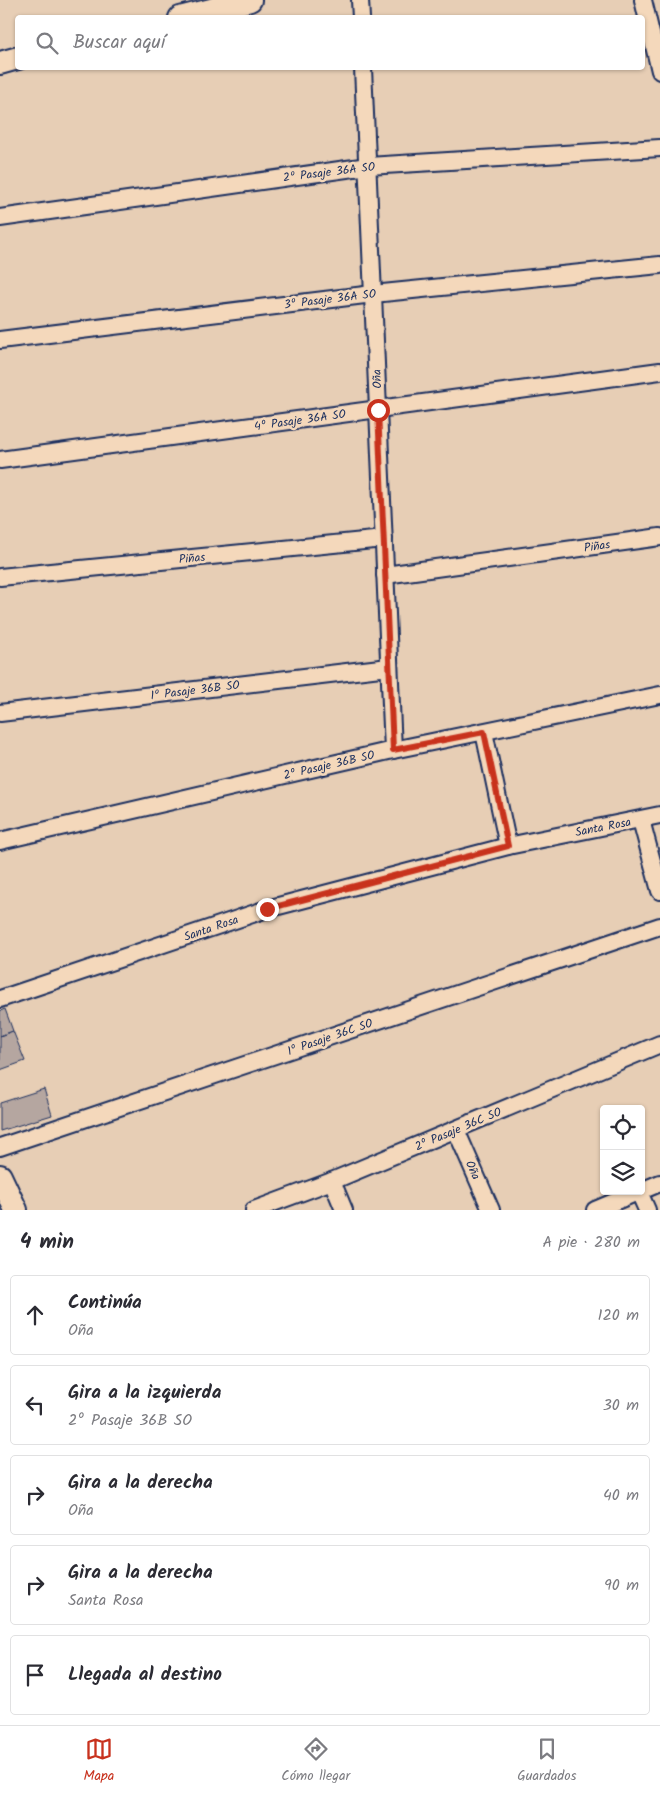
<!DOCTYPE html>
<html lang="es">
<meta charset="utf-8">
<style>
body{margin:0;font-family:Kalam,sans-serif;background:#f7f7f7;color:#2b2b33}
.controls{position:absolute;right:15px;bottom:15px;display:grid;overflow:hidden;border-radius:5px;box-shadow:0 1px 4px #0004}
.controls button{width:45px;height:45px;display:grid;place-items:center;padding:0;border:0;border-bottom:1px solid #e1e1e2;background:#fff;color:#2b2b33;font:25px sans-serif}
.stop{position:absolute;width:15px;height:15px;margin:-11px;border:4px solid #c8321e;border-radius:50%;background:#fff}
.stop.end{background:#c8321e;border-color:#fff;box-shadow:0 1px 5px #0008}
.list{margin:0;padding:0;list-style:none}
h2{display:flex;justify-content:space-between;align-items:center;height:65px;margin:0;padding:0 20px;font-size:21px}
h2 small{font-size:16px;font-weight:400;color:#7c7c81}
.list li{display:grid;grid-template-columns:32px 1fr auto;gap:15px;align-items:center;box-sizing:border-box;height:80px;margin:0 10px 10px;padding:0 10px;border:1px solid #e1e1e2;border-radius:5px}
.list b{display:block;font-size:19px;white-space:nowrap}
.list p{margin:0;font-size:16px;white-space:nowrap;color:#7c7c81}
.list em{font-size:16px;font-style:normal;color:#7c7c81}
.icon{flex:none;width:28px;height:28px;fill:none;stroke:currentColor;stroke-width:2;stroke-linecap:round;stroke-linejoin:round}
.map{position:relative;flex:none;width:660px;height:1210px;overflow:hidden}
.search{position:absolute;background:#fff;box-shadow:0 1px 4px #0004;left:15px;right:15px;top:15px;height:55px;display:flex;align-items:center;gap:12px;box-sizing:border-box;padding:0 18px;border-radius:5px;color:#7c7c81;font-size:19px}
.sheet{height:515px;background:#fff}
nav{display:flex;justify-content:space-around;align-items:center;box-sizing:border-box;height:70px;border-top:1px solid #e1e1e2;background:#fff;font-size:14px;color:#7c7c81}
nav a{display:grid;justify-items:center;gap:2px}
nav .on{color:#c8321e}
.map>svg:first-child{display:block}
</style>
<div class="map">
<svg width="660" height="1210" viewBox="0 0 660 1210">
<rect width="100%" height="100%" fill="#e7ceb5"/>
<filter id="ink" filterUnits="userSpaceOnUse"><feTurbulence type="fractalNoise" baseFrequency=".02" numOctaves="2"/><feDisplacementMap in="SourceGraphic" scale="10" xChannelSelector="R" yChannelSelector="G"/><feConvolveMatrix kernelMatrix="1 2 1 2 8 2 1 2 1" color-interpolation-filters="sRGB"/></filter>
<g filter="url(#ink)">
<g fill="#b5a6a0" stroke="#1b2f5e">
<polygon points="5,1009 13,1031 0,1036 0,1011"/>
<polygon points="13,1031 25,1061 0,1070 0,1036"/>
<polygon points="44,1089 52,1115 0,1131 0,1103"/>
</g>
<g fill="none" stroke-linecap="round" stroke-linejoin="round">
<defs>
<g id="minor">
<polyline points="360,0 361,18"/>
<polyline points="643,0 660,71"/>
<polyline points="363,68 393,750"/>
<polyline points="0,218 368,166 660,148"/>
<polyline points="0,340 373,294 660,265"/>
<polyline points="0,460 660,371"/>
<polyline points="385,575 660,537"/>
<polyline points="0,577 384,539"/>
<polyline points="0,713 389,667"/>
<polyline points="484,732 508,846"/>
<polyline points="641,820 660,891"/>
<polyline points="0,841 393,750 660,695"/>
<polyline points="0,999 267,909 508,846 660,815"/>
<polyline points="456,1130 491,1210"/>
<polyline points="0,1147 660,926"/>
<polyline points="332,1181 344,1210"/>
<polyline points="641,1191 660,1183"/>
<polyline points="639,1192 647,1210"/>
<polyline points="254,1210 332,1181 660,1044"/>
<polyline points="595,1210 640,1191"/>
</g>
<g id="secondary">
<polyline points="180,18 250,0"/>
<polyline points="0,63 18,58"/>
<polyline points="0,1176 16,1210"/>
</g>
</defs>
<use href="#minor" stroke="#1b2f5e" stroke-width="20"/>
<use href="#secondary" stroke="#1b2f5e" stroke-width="26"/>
<use href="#minor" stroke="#f4d8bb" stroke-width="16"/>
<use href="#secondary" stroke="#f4d8bb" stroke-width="22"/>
</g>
</g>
<g fill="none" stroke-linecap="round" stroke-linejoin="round" filter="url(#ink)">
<polyline stroke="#c8321e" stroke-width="6" points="267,909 508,846 484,732 393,750 378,410"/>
</g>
<g text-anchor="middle" stroke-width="5" stroke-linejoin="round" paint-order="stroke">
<g font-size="12" fill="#1b2f5e" stroke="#f4d8bb">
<text transform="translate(329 172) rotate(-7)" y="4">2º Pasaje 36A SO</text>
<text transform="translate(330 299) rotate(-7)" y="4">3º Pasaje 36A SO</text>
<text transform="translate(377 379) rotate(-92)" y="4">Oña</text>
<text transform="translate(300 420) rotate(-8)" y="4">4º Pasaje 36A SO</text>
<text transform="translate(597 546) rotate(-8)" y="4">Piñas</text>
<text transform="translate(192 558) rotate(-6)" y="4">Piñas</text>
<text transform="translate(195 690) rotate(-7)" y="4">1º Pasaje 36B SO</text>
<text transform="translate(329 765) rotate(-13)" y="4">2º Pasaje 36B SO</text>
<text transform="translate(603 827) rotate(-11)" y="4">Santa Rosa</text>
<text transform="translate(211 928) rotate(-19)" y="4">Santa Rosa</text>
<text transform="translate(330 1037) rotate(-19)" y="4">1º Pasaje 36C SO</text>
<text transform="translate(458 1129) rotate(-23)" y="4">2º Pasaje 36C SO</text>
<text transform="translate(473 1170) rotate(66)" y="4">Oña</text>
</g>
</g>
</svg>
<div class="controls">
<button><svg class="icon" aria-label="locate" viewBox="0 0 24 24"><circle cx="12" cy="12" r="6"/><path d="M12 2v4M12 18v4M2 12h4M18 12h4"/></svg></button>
<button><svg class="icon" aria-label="layers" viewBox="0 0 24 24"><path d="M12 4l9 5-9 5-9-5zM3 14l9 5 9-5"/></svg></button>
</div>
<div class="stop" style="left:378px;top:410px"></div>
<div class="stop end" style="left:267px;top:909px"></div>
<div class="search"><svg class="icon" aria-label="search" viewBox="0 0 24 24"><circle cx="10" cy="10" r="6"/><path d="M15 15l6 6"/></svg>Buscar aquí</div>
</div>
<section class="sheet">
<h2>4 min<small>A pie · 280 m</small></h2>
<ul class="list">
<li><svg class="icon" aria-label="ahead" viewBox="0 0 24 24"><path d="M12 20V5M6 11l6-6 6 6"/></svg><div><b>Continúa</b><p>Oña</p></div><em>120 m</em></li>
<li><svg class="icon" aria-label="left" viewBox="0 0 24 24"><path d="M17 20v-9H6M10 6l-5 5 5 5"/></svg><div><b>Gira a la izquierda</b><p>2º Pasaje 36B SO</p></div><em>30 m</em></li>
<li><svg class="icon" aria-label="right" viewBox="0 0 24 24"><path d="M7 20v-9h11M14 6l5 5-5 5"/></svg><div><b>Gira a la derecha</b><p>Oña</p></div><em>40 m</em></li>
<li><svg class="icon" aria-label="right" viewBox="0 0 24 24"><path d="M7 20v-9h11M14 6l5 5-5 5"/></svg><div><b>Gira a la derecha</b><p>Santa Rosa</p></div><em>90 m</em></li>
<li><svg class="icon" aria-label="arrive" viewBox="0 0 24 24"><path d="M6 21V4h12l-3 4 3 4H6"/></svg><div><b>Llegada al destino</b></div></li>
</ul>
</section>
<nav>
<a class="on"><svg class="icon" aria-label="map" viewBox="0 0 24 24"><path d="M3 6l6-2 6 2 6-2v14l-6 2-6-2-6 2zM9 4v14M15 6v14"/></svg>Mapa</a>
<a><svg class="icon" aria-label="directions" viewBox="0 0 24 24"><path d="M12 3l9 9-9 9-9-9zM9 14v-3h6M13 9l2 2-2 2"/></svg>Cómo llegar</a>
<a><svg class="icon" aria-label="saved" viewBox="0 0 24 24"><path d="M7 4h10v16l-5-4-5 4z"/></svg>Guardados</a>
</nav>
